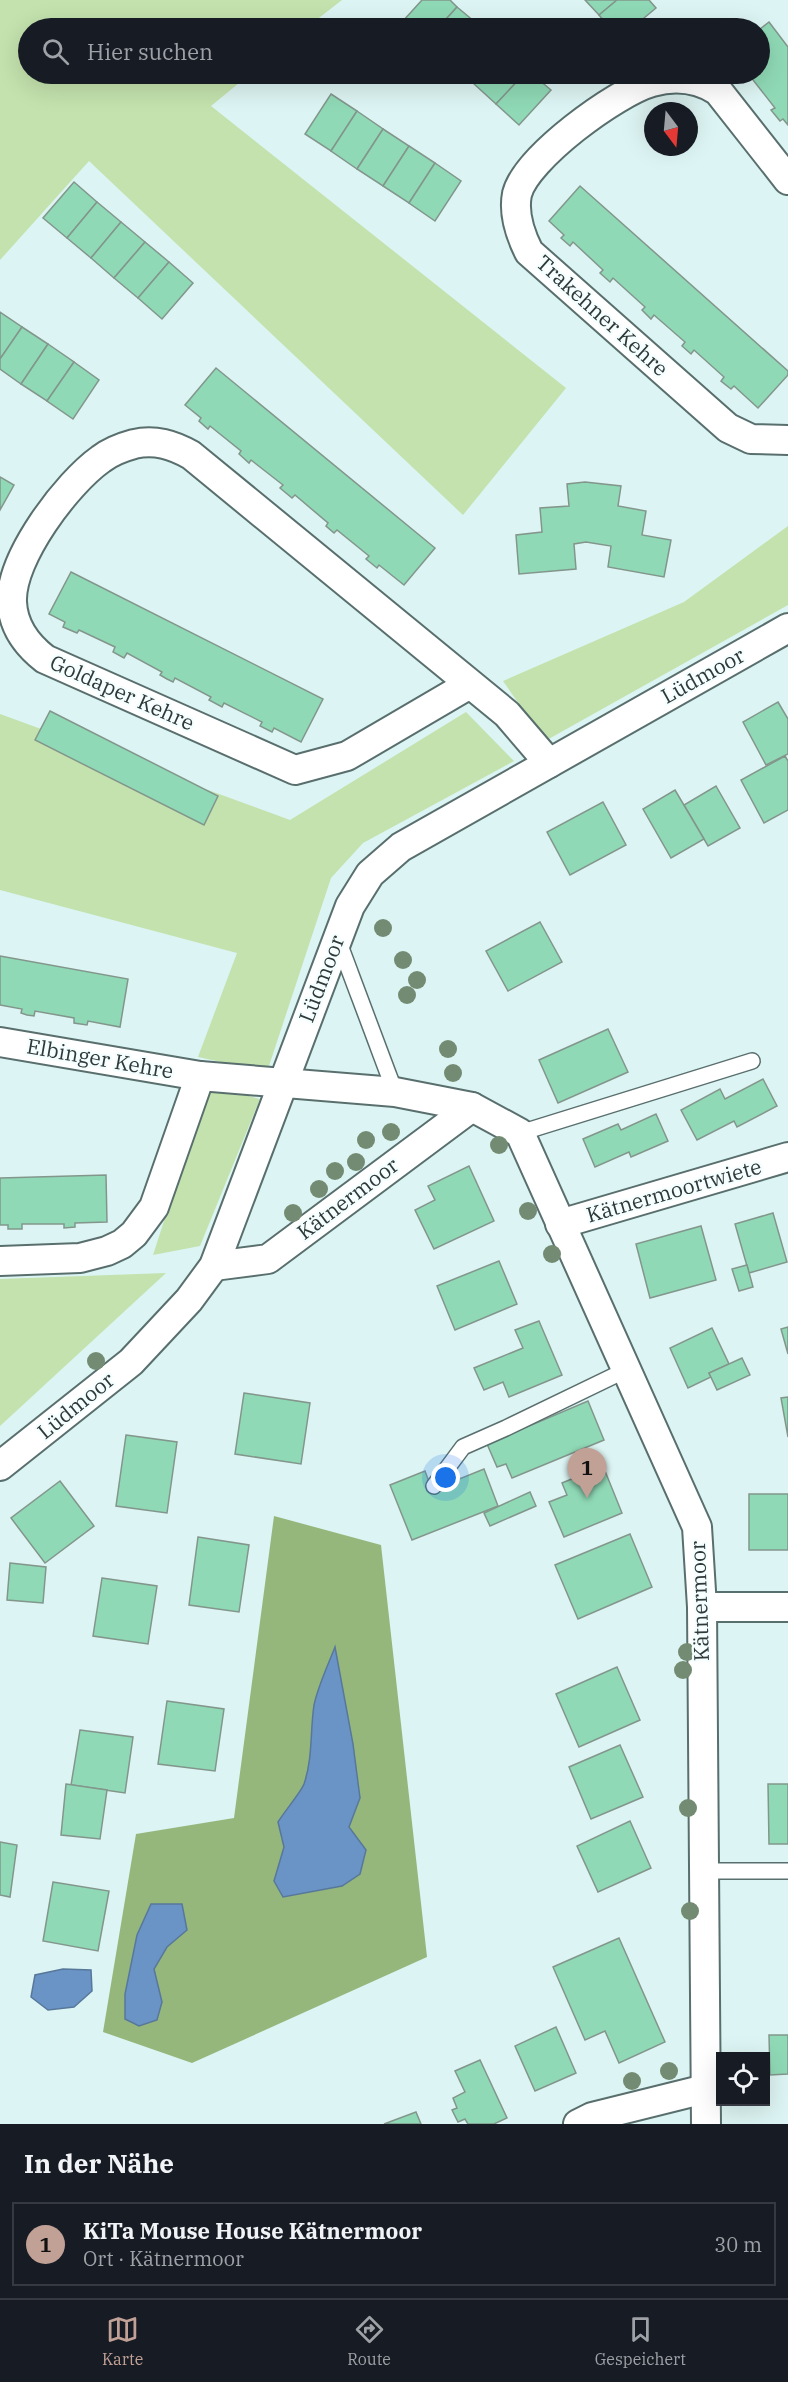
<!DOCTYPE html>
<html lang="de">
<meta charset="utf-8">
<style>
body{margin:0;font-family:"IBM Plex Serif",serif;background:#242831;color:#f1f3f6}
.controls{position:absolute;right:18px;bottom:18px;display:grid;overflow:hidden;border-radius:0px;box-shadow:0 6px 24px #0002}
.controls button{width:54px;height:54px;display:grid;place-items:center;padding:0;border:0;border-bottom:2px solid #363941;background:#171b24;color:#f1f3f6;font:30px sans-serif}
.compass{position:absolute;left:644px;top:102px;width:54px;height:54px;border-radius:50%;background:#171b24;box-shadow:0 6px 24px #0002;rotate:164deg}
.you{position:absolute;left:446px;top:1478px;width:21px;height:21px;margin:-15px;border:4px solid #fff;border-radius:50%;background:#1a73e8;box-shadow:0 0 0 9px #1a73e833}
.badge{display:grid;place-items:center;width:39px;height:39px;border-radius:50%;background:#c1a196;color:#111;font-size:20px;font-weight:700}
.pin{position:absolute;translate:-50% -50px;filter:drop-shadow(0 2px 3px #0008)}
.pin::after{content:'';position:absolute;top:32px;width:21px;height:18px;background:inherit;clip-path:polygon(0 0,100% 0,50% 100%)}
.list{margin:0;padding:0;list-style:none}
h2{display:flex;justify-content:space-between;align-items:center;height:78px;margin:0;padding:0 24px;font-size:26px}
h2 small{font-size:20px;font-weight:400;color:#9ea1a6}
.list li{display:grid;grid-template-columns:39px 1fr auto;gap:18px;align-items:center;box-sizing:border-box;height:84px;margin:0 12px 12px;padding:0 12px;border:2px solid #363941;border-radius:0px}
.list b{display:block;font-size:22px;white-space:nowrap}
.list p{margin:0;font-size:20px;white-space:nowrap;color:#9ea1a6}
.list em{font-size:20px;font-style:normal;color:#9ea1a6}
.icon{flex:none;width:33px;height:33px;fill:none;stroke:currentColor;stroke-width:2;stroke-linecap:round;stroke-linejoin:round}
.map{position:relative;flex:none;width:788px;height:2124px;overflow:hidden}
.search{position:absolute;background:#171b24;box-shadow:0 6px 24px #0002;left:18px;right:18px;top:18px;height:66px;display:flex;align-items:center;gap:15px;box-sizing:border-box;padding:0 21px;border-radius:33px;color:#9ea1a6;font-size:22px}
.sheet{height:174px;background:#171b24}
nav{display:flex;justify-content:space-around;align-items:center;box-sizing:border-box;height:84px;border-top:2px solid #363941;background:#171b24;font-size:16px;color:#9ea1a6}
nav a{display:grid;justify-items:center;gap:3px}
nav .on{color:#c1a196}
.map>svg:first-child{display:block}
</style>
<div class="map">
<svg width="788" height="2124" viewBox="0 0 788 2124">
<rect width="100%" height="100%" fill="#dcf4f3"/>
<g fill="#c3e2ad">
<polygon points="0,0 342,0 306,28 28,28 28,74 250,74 211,106 566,388 463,515 89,161 0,260"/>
<polygon points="788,526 788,605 545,741 503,681 684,602"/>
<polygon points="466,712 514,761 363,843 331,878 267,1072 198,1057 237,953 0,890 0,714 290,820"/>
<polygon points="208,1085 260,1099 200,1246 153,1255"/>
<polygon points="166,1273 0,1426 0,1279"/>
</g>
<polygon fill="#95b77c" points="274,1516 381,1545 427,1957 192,2063 103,2032 136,1834 234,1818"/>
<g fill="#6a93c6" stroke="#58789b" stroke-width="1.5">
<path d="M 335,1647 L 353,1744 L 360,1798 L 349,1827 L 366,1850 L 360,1874 L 342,1886 L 283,1897 L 274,1881 L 284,1847 L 278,1822 C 284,1812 301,1792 304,1784 C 313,1758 310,1731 314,1705 C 318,1686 328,1665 335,1647 Z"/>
<polygon points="151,1904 182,1904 187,1930 167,1947 154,1969 162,2002 157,2020 139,2026 125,2019 125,1994 137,1935"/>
<polygon points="63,1969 91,1970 92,1991 74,2007 48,2010 31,1997 35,1975"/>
</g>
<g fill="#8fd9b6" stroke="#83968c" stroke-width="1.5">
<polygon points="422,0 450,0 457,7 438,28 411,28 403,21"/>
<polygon points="585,0 617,0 599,15"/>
<polygon points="617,0 649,0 656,8 632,28 610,28 599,15"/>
<polygon points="457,7 481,27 480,28 438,28"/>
<polygon points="769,22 788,47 788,125 783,119 780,121 771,110 775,108 750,76 747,78 743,74 760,74 760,29"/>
<polygon points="461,74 482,74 473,83"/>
<polygon points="482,74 524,74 496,104 473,83"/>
<polygon points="524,74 532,74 551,90 519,125 496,104"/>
<polygon points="331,94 357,111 331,151 305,134"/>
<polygon points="357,111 383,129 357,169 331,151"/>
<polygon points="383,129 409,146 383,186 357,169"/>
<polygon points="409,146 435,163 409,203 383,186"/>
<polygon points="435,163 461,181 435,221 409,203"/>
<polygon points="74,182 97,202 67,238 43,218"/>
<polygon points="580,186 788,371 788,375 758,408 734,386 731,389 721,381 724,377 694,350 691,354 682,346 685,342 654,315 651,319 642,310 645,307 613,278 610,282 600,273 603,270 573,242 570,246 561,238 564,235 549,221"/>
<polygon points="97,202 121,222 91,258 67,238"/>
<polygon points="121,222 145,242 114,278 91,258"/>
<polygon points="145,242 169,262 138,298 114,278"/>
<polygon points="169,262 193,283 162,319 138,298"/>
<polygon points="0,312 22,327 0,359"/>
<polygon points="22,327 48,344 21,384 0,369 0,359"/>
<polygon points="48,344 74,362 47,401 21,384"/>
<polygon points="74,362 99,380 73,419 47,401"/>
<polygon points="216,368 435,548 404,585 379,565 377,568 366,559 369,556 337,530 334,533 326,526 328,523 295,495 292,498 280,488 283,485 251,460 249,463 239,454 241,451 210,426 208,429 199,421 201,418 185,405"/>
<polygon points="0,477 14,485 0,510"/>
<polygon points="585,482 621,486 618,506 646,511 642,535 671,540 664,577 608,567 611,546 586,542 574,544 576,569 519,574 516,535 542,532 540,508 569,506 567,484"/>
<polygon points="71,572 323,699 301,742 274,728 272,732 260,726 262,722 224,703 222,707 209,700 211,697 175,678 173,682 167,679 160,675 162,672 127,653 124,658 113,652 115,647 79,630 77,633 63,627 65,622 49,614"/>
<polygon points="778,702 788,719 788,754 766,765 743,722"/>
<polygon points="50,711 218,796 204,825 35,740"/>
<polygon points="785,756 788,761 788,810 764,823 741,780"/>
<polygon points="716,786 740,828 708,846 684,805"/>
<polygon points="675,790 704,839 671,858 643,809"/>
<polygon points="603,802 626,845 570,875 547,832"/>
<polygon points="540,922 562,962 508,991 486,951"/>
<polygon points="0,956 128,979 120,1027 88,1021 87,1025 74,1023 74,1018 35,1011 34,1016 27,1015 21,1013 22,1009 0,1005"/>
<polygon points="608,1029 628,1072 558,1103 539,1060"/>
<polygon points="763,1079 777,1106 737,1127 734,1121 697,1140 681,1110 720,1089 725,1099"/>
<polygon points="656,1114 668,1141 631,1157 629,1152 595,1167 583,1139 618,1124 621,1130"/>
<polygon points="469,1166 494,1221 434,1249 415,1210 435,1200 428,1186"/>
<polygon points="106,1175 107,1222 75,1223 75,1227 64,1228 64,1224 22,1224 22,1229 8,1229 8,1225 0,1225 0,1178"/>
<polygon points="773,1213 787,1262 749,1273 735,1224"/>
<polygon points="701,1226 716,1280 650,1298 636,1244"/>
<polygon points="499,1261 517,1304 455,1330 437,1286"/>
<polygon points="747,1265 753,1287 739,1291 732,1269"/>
<polygon points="539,1321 562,1375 509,1397 503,1382 484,1390 474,1368 523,1348 515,1330"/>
<polygon points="788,1327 788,1354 781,1329"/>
<polygon points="712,1328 729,1364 709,1373 711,1377 688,1388 670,1348"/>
<polygon points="742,1358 750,1375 717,1390 709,1373"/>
<polygon points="244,1393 310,1403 301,1464 235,1454"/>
<polygon points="788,1397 788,1437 781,1398"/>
<polygon points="588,1401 604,1440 512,1478 506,1464 497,1467 487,1444"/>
<polygon points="126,1435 177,1442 167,1513 116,1506"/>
<polygon points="603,1466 622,1513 564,1537 549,1502 567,1495 562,1483"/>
<polygon points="484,1469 498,1506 412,1540 390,1485 425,1471 432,1490"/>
<polygon points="60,1481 94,1526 45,1563 11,1518"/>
<polygon points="530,1492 536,1506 490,1526 484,1513"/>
<rect x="749" y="1494" width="39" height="56"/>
<polygon points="630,1534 652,1587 578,1619 555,1565"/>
<polygon points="198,1537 249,1545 239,1612 189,1605"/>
<polygon points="10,1563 46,1567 43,1603 7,1600"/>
<polygon points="102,1578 157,1586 148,1644 93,1636"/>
<polygon points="617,1667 640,1720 579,1747 556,1694"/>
<polygon points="167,1701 224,1709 215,1771 158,1764"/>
<polygon points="80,1730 133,1737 125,1793 71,1785"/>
<polygon points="620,1745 643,1797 591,1819 569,1767"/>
<polygon points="66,1784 107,1790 100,1839 61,1835"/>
<polygon points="768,1784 788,1784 788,1844 769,1844"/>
<polygon points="630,1821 651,1868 598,1892 577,1846"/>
<polygon points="0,1842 17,1845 10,1897 0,1895"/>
<polygon points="53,1882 109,1891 98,1951 43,1941"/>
<polygon points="619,1938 665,2042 619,2063 605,2031 585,2040 553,1967"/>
<polygon points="556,2027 576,2073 535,2091 515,2046"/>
<polygon points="769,2035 788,2035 788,2074 770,2075"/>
<polygon points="480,2060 507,2118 494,2124 468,2124 465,2119 458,2122 452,2110 457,2108 453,2098 465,2092 455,2071"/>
<polygon points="416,2112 421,2124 384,2124"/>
</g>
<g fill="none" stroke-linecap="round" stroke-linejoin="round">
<defs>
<g id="lane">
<polyline points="338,940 395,1092"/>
<polyline points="520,1133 752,1061"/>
<polyline points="434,1486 463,1447 506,1428 626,1370"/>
<polyline points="704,1871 788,1871"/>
</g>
<g id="street">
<path d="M 788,180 L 718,91 C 698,78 674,76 652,82 C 616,92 526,158 517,194 C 513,214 520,234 529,252 L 728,428 L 751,439 L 788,440"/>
<path d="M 470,684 L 347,756 L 295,770 L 45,659 C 27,645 13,627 12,602 C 10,558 67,483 101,459 C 110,452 123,447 134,444 C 155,439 173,445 191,455 L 507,714 L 549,763"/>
<polyline points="0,1042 200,1076 395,1092 472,1107 520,1133 697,1527 702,1607 706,2124"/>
<polyline points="560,1224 788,1157"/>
<polyline points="0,1261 80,1258 107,1251 122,1244 134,1234 154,1207 200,1076"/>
<polyline points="214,1266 268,1259 472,1107"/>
<polyline points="0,1466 131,1362 189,1300 214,1266 350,906 370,874 401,847 788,628"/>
<polyline points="702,1607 788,1607"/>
<polyline points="578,2124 592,2117 705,2089"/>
</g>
</defs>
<use href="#lane" stroke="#596f6e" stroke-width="18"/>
<use href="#street" stroke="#596f6e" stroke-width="32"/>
<use href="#lane" stroke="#fff" stroke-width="15"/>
<use href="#street" stroke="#fff" stroke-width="28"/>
</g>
<g fill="#748b73">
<circle cx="383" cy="928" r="9"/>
<circle cx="403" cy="960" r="9"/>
<circle cx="417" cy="980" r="9"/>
<circle cx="407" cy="995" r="9"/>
<circle cx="448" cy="1049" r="9"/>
<circle cx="453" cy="1073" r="9"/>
<circle cx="391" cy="1132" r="9"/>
<circle cx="366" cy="1140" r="9"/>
<circle cx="499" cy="1145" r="9"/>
<circle cx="356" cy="1162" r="9"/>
<circle cx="335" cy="1171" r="9"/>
<circle cx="319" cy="1189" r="9"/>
<circle cx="528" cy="1211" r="9"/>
<circle cx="293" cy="1213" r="9"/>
<circle cx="552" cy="1254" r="9"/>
<circle cx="96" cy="1361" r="9"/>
<circle cx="687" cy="1652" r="9"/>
<circle cx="683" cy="1670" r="9"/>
<circle cx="688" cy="1808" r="9"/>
<circle cx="690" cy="1911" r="9"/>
<circle cx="669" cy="2071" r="9"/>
<circle cx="632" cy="2081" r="9"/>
</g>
<g text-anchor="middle" stroke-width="4.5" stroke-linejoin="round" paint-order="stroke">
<g font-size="21" fill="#2f3938" stroke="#f4fefe">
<text transform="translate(602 316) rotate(42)" y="7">Trakehner Kehre</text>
<text transform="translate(703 676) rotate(-29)" y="7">Lüdmoor</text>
<text transform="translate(122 693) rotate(24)" y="7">Goldaper Kehre</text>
<text transform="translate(322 979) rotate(-69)" y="7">Lüdmoor</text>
<text transform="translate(100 1059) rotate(10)" y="7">Elbinger Kehre</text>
<text transform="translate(674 1191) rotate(-16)" y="7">Kätnermoortwiete</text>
<text transform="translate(348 1199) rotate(-37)" y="7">Kätnermoor</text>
<text transform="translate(76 1406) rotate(-39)" y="7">Lüdmoor</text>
<text transform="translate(700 1601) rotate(-92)" y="7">Kätnermoor</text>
</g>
</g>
</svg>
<div class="controls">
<button><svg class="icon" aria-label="locate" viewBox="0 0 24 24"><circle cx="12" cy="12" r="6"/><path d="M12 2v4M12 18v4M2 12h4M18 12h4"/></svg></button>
</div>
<svg class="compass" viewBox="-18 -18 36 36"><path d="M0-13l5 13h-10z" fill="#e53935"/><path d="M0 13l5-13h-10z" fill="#9ea1a6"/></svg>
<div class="you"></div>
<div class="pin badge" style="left:587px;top:1498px">1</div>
<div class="search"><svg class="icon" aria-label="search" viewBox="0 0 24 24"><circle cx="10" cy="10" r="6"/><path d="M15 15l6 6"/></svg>Hier suchen</div>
</div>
<section class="sheet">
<h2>In der Nähe<small></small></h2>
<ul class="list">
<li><span class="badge">1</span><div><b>KiTa Mouse House Kätnermoor</b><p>Ort · Kätnermoor</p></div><em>30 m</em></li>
</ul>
</section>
<nav>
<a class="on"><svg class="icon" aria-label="map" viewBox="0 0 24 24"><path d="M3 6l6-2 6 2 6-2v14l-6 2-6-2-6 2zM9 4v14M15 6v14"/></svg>Karte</a>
<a><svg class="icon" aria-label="directions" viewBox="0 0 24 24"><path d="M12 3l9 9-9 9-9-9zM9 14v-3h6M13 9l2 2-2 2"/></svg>Route</a>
<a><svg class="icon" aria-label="saved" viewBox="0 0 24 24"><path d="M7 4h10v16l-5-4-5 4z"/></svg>Gespeichert</a>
</nav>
